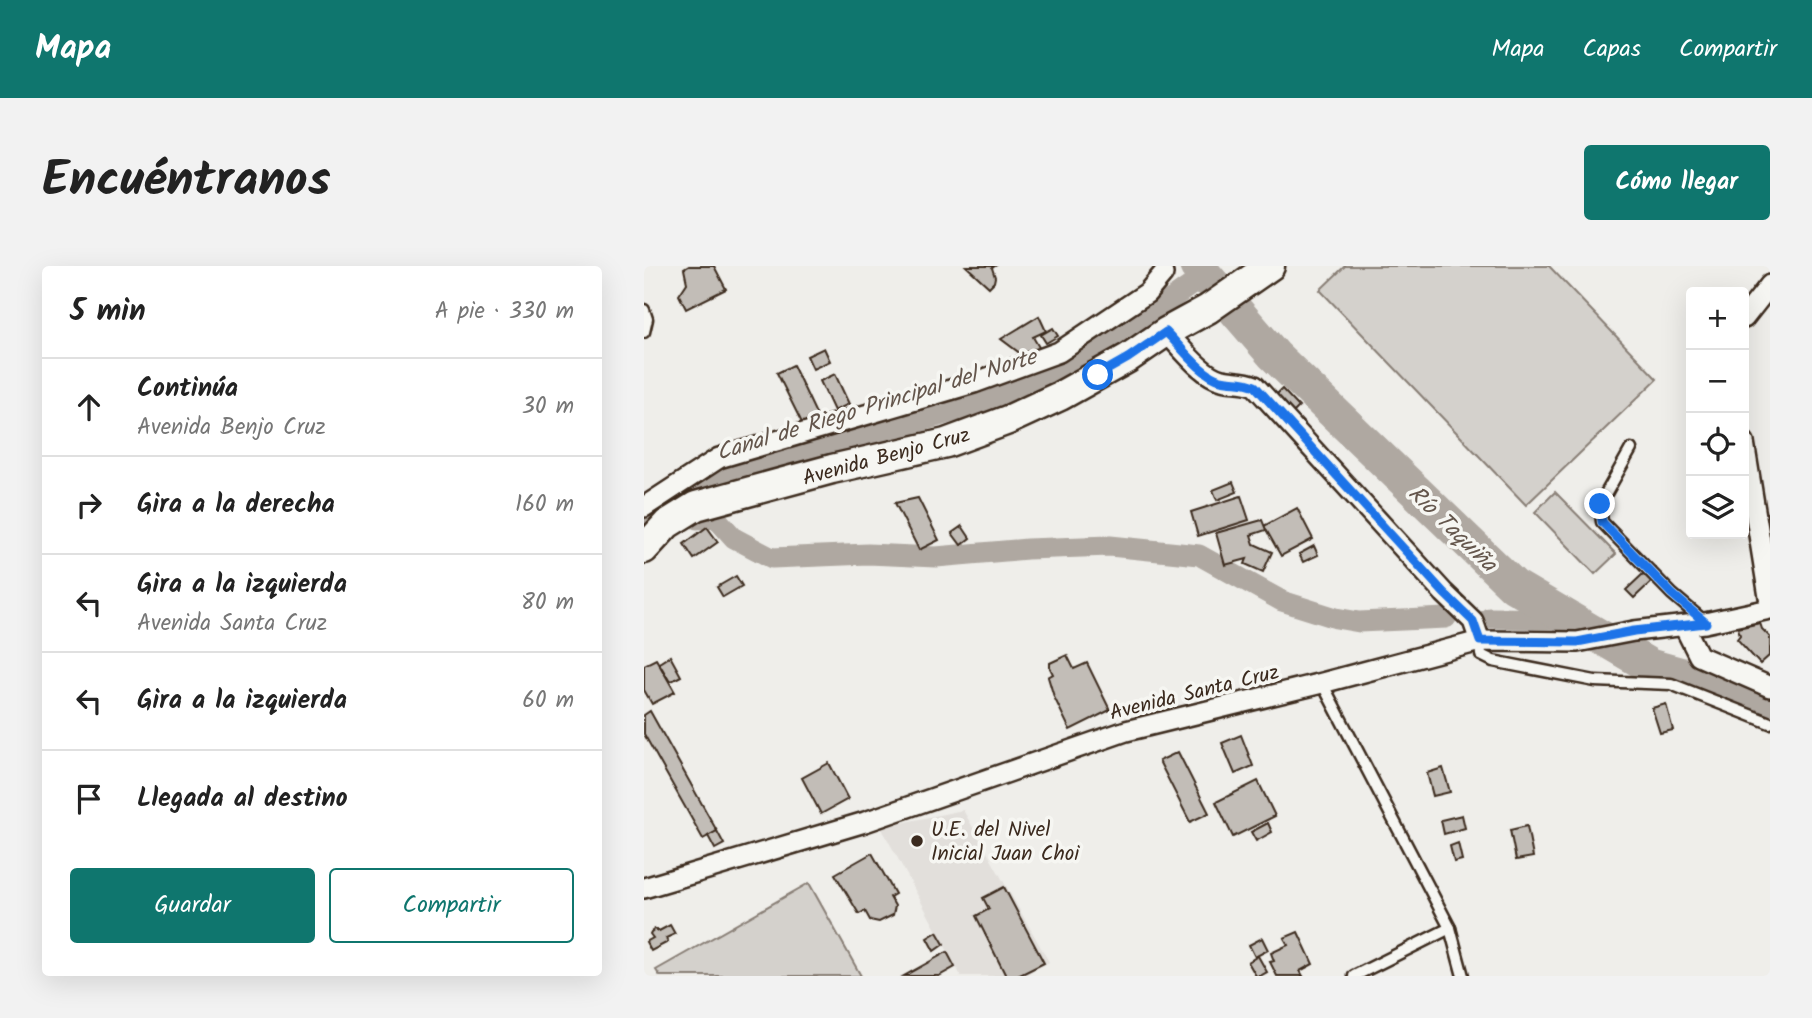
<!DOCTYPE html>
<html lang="es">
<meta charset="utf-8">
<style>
body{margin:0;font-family:Kalam,sans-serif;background:#f2f2f2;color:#222}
.controls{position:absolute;right:21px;top:21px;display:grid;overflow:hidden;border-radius:7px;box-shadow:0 7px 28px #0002}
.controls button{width:63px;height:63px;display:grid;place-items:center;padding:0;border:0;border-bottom:2px solid #e0e0e0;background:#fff;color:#222;font:35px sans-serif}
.stop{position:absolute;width:21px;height:21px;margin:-16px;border:5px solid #1a73e8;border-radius:50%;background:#fff}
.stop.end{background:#1a73e8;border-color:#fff;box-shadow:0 2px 7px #0008}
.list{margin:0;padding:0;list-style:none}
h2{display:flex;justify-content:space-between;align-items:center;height:91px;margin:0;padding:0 28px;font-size:30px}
h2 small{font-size:23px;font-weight:400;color:#767676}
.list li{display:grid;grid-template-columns:46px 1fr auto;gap:21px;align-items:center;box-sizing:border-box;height:98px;padding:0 28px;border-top:2px solid #e0e0e0}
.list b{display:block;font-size:26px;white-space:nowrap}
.list p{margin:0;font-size:23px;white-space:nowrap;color:#767676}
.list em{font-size:23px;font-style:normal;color:#767676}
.actions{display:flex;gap:14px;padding:21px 28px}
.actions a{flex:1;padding:16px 0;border:2px solid #0f766e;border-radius:7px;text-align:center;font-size:24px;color:#0f766e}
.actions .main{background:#0f766e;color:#fff}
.icon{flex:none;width:38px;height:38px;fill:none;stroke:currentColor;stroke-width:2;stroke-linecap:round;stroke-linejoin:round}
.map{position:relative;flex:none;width:1126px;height:710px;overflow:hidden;border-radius:7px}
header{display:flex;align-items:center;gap:42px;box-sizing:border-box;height:98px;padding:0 35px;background:#0f766e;color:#fff}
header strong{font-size:33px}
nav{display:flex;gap:38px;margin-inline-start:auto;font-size:24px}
.intro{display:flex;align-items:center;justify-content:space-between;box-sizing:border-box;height:168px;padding:0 42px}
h1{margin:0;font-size:49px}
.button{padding:18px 32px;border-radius:7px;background:#0f766e;color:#fff;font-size:24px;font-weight:700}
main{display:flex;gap:42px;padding:0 42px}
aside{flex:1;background:#fff;border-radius:7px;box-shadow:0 7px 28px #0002}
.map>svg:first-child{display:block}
</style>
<header>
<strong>Mapa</strong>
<nav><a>Mapa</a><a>Capas</a><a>Compartir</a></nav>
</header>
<div class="intro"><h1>Encuéntranos</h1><a class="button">Cómo llegar</a></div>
<main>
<aside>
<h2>5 min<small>A pie · 330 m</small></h2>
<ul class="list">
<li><svg class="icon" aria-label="ahead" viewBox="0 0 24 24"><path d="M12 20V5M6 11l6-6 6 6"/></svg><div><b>Continúa</b><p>Avenida Benjo Cruz</p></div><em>30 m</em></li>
<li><svg class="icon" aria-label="right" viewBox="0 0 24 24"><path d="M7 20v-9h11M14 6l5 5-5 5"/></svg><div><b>Gira a la derecha</b></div><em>160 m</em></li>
<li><svg class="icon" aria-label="left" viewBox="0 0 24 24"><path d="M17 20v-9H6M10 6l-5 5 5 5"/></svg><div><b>Gira a la izquierda</b><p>Avenida Santa Cruz</p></div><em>80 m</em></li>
<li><svg class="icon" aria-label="left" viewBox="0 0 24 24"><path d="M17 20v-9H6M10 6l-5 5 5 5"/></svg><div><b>Gira a la izquierda</b></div><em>60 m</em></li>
<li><svg class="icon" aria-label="arrive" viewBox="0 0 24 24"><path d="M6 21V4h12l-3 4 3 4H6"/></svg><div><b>Llegada al destino</b></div></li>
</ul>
<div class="actions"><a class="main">Guardar</a><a>Compartir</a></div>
</aside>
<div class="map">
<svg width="1126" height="710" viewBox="0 0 1126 710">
<rect width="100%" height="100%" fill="#efeeea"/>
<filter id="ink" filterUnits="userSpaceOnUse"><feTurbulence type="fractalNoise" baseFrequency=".0143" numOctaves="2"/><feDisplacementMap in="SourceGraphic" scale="14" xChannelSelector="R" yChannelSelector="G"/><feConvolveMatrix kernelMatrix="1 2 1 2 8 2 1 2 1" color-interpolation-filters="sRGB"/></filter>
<g filter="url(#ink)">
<polygon fill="#e2dfdb" points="319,544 405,696 379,710 317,710 237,561"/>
<g fill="#d4d1cc" stroke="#887e75" stroke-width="2">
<polygon points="701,0 905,0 1013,113 882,239 676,24"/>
<polygon points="911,226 972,288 951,308 891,246"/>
<polygon points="165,617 217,710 16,710 12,704"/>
</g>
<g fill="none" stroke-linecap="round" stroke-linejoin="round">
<g stroke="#afa8a1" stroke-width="21">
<polyline points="53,253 72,252 90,272 128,292 224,288 292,291 383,283 466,280 555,289 638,335 692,352 715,356 802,352"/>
<polyline points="0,262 33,233 58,219 343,136 417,107 492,58 550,17"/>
<polyline points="845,352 927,353"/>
</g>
<polyline stroke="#afa8a1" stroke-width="35" points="553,0 630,89 870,320 1006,400 1115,430 1126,437"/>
</g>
<g fill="#c2bdb7" stroke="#3b2a1e" stroke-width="2">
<polygon points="45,0 70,0 82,23 42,43 35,29 43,17 40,3"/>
<polygon points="322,0 351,0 348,2 351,11 350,16 345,21"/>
<polygon points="395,50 402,65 389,71 396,83 381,91 357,73"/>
<polygon points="409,62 414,70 402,77 397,69"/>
<polygon points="180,82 186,95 169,103 163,90"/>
<polygon points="149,99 174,152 159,159 133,107"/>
<polygon points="191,108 205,138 190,145 176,115"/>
<polygon points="638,123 655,141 645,151 627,134"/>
<polygon points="589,216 593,226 573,234 569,224"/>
<polygon points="597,230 605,254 554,270 547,246"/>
<polygon points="274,232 295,274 275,284 251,237"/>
<polygon points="653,242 669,273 637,290 620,260"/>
<polygon points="618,254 622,264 607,269 610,278 628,286 619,306 601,298 603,293 581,299 572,267"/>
<polygon points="318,260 326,272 317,279 308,267"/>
<polygon points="63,261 74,276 50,293 40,278"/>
<polygon points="670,280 674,289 659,296 655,288"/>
<polygon points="1000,307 1008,315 990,332 982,324"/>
<polygon points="92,310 98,320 79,331 73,321"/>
<polygon points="1116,357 1118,363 1126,371 1126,389 1116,398 1093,373 1096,369 1094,362"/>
<polygon points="423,389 430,403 443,397 466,444 426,464 410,431 404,411 409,408 406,402 406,397"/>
<polygon points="26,390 37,410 26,416 15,397"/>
<polygon points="12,393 31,426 8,438 0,424 0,399"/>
<polygon points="1022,438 1029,464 1016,467 1008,442"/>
<polygon points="6,445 73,565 59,573 0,468 0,449"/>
<polygon points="597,469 609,500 591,508 578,477"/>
<polygon points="534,486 565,547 546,556 515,495"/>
<polygon points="185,497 204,533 177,548 158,512"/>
<polygon points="799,502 806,526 789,530 783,507"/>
<polygon points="614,515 631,550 589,571 572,536"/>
<polygon points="818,549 821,562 800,568 797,554"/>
<polygon points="624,557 628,566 612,575 607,566"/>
<polygon points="883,560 889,591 872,594 866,564"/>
<polygon points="73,565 80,578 71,583 64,570"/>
<polygon points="814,577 818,594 810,596 806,580"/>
<polygon points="228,587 251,628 246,631 251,640 249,649 235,656 226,654 221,645 215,648 191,608"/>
<polygon points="360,621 400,697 374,710 362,710 332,650 345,643 339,632"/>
<polygon points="26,659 31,668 22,672 24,676 7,685 2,676 9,672 6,668 7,666 11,663 15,665"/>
<polygon points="293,666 300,678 290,685 283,672"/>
<polygon points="654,666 669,698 656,705 659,710 633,710 626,696 630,695 627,687 644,679 640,672"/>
<polygon points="618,672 624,684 611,691 605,679"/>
<polygon points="303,686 311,701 295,710 260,710"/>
<polygon points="614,690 623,706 616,710 612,710 604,696"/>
</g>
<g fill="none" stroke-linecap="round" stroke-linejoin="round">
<defs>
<g id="lane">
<polyline points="0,44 3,53 0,66"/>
<polyline points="987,183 956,238 958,256 1028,328 1061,356"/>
<polyline points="836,375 837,389 849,395 951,415 1027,418 1126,457"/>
<polyline points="678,417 806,662 819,710"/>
<polyline points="710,710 806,662"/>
</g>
<g id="street">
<polyline points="1100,52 1126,19"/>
<path d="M 522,66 C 536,80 558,110 578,114 C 590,117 598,114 611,120 L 800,327 L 829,355 L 836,375"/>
<polyline points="1100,176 1126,337"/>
<polyline points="0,241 75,192 330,117 415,86 503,27 519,8"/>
<polyline points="1040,360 1055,390 1126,421"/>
<polyline points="0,622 221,556 482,465 678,417 836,375 933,376 990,365 1061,357 1126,343"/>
</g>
<polyline id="secondary" points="0,283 23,258 52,240 188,203 302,177 364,154 416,130 484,92 522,66 564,43 626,0"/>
</defs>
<use href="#lane" stroke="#3b2a1e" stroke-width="15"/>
<use href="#street" stroke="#3b2a1e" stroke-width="24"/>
<use href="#secondary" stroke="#3b2a1e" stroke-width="33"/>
<use href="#lane" stroke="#f6f6f2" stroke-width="10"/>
<use href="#street" stroke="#f6f6f2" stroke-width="19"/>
<use href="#secondary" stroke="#f6f6f2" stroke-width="28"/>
</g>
</g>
<g fill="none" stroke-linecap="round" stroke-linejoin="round" filter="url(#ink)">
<path stroke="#1a73e8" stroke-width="9" d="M 454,109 L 484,92 L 522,66 C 536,80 558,110 577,114 C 590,117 598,114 611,120 L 800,327 L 829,355 L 836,375 L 933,376 L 990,365 L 1062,357 L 1028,328 L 958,256 L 956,238"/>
</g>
<circle fill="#3b2a1e" stroke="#f6f6f2" stroke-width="2.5" cx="273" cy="575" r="7"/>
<g text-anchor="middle" stroke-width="7" stroke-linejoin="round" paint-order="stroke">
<g font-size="21" fill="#3b2a1e" stroke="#f6f6f2">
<text transform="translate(242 190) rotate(-15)" y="7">Avenida Benjo Cruz</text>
<text transform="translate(550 426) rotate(-14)" y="7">Avenida Santa Cruz</text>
</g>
<g font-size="21" fill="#3b2a1e" stroke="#f6f6f2" text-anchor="start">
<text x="287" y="570">U.E. del Nivel<tspan x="287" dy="24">Inicial Juan Choi</tspan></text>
</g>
<g font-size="23" font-style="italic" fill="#64564c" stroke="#f6f6f2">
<text transform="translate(232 138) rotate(-17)" y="8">Canal de Riego Principal del Norte</text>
<text transform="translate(809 262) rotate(44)" y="8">Río Taquiña</text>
</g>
</g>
</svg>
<div class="controls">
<button>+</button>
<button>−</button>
<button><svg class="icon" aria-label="locate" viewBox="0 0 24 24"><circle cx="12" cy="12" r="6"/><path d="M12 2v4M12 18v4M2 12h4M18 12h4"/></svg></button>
<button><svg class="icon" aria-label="layers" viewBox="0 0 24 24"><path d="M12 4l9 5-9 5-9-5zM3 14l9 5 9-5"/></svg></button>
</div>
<div class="stop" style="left:454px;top:109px"></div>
<div class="stop end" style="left:956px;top:238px"></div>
</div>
</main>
